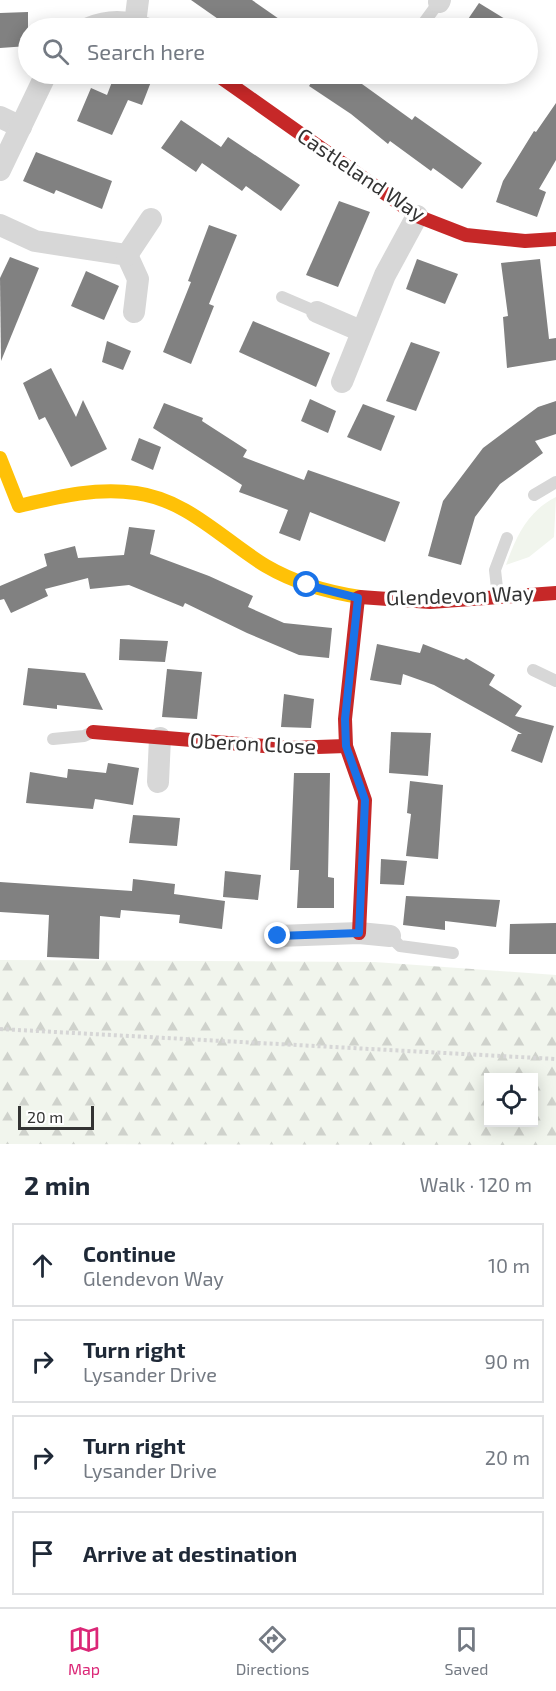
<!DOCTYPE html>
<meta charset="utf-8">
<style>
body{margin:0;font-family:"Exo 2",sans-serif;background:#f6f6f7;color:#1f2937}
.controls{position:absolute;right:18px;bottom:18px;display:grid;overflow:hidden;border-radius:0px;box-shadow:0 3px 15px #0003}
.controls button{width:54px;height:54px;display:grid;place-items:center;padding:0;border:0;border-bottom:2px solid #e0e1e3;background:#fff;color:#1f2937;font:30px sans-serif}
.scale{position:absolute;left:18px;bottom:15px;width:76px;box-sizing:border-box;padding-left:6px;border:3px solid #333;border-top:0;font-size:16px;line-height:21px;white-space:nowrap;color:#333;-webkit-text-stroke:4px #fff;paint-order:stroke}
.stop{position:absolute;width:18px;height:18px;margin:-14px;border:4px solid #1a73e8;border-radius:50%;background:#fff}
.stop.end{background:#1a73e8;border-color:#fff;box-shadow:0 2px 6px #0008}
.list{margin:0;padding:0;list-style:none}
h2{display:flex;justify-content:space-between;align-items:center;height:78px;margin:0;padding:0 24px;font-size:26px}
h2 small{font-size:20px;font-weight:400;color:#747a83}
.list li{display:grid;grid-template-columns:39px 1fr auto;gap:18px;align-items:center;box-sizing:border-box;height:84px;margin:0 12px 12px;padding:0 12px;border:2px solid #e0e1e3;border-radius:0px}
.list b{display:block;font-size:22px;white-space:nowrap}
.list p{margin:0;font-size:20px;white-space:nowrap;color:#747a83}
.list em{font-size:20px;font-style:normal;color:#747a83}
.icon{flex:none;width:33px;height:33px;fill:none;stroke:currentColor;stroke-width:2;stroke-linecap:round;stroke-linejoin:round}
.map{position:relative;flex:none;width:556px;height:1145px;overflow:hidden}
.search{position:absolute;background:#fff;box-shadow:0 3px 15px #0003;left:18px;right:18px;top:18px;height:66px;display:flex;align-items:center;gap:15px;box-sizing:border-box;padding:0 21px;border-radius:33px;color:#747a83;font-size:22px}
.sheet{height:462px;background:#fff}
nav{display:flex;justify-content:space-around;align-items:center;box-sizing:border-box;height:84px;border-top:2px solid #e0e1e3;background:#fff;font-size:16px;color:#747a83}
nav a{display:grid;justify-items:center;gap:3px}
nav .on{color:#db2777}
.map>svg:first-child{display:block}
</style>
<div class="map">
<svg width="556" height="1145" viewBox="0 0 556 1145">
<defs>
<pattern id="forest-firs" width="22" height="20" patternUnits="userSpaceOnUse" patternTransform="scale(1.5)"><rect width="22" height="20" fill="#f1f5ed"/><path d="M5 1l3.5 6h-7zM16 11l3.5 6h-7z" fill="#cfd2cc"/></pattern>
</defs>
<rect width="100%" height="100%" fill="#fff"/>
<path fill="#f1f5ed" d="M 556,497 L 554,537 L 529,557 L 506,565 C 516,536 528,511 556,497 Z"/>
<path fill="url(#forest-firs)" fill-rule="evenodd" d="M 0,960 L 375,962 L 556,975 L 556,1145 L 0,1144 ZM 488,1078 L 534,1078 L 534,1122 L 488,1122 Z"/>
<g fill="#818181">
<polygon points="191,0 252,0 292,28 231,28"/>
<polygon points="479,3 520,28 462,28"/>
<polygon points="28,12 28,46 0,48 0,13"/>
<polygon points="115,74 154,74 142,105 128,100 112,135 77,121 91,88 107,95"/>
<polygon points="317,74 370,74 362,84 412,120 415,116 482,163 462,189 433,168 431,171 390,141 388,144 351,114 309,86"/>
<polygon points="556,103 556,160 539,189 546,192 537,217 496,202 503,181 534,131 536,132"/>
<polygon points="181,120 221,147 228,137 300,185 281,211 246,186 242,191 202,163 196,172 161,148"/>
<polygon points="36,152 112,181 102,209 56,190 54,194 23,181"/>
<polygon points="339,201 370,212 338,287 306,275"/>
<polygon points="209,225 237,235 209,304 214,306 191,364 163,352 191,282 188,281"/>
<polygon points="10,257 39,268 1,361 0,278"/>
<polygon points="417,259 458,274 445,304 406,289"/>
<polygon points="540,259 549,339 556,338 556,360 507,368 503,317 508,316 501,263"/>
<polygon points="86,271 119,286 104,320 71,306"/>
<polygon points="253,321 330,353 316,387 239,352"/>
<polygon points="107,341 131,351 123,370 102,362"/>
<polygon points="411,342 440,352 416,411 386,401"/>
<polygon points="51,368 76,417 83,400 107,449 71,467 45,417 39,420 23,383"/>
<polygon points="310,399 336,411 328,433 301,421"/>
<polygon points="556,401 556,434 535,441 543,453 500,484 475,517 461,565 428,556 443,501 483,448 538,407"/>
<polygon points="164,403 203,418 202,421 247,450 243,457 304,480 308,470 400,502 385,542 310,512 300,541 279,533 288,510 239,492 242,485 153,428"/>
<polygon points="363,404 395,416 381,451 347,437"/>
<polygon points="139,438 161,447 153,470 131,460"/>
<polygon points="129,527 155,530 150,554 209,576 253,596 248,607 284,623 332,628 329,658 299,655 247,633 185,603 183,607 129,585 90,589 88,578 45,589 48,596 11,613 4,599 0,600 0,586 47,566 44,554 75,546 78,558 124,555"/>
<polygon points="120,639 168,641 165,662 119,660"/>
<polygon points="377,644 420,653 423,644 464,660 466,658 495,675 489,685 522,706 515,716 554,726 542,763 511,751 518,734 522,734 434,685 403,674 401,685 370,680"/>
<polygon points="28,668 85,673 103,710 57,705 57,709 23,705"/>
<polygon points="167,669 202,672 197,719 162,717"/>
<polygon points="284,694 314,699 311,728 281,727"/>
<polygon points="391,732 431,733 428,776 389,773"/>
<polygon points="108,763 139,768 133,805 95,799 93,809 26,803 30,772 67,778 68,769 106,773"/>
<polygon points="294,773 330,773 328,877 334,878 334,908 297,908 299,870 290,870"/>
<polygon points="410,781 443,785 438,859 406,856 411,814 407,813"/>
<polygon points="133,815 180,818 177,846 129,843"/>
<polygon points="381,859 407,861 404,885 380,884"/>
<polygon points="225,871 261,875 258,900 223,897"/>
<polygon points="133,879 175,884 174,894 225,901 222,929 179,923 180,915 121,910 120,918 100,916 99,959 47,957 49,915 0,912 0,882 132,891"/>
<polygon points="406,896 500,900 496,927 445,921 445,930 403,925"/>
<polygon points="556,923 556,954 509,954 510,924"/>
</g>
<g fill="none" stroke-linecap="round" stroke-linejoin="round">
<polyline stroke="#d6d6d6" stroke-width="4" stroke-dasharray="3 3" stroke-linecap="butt" points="0,1029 556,1059"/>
<g stroke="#d7d7d7" stroke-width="12">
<polyline points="420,28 439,2"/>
<polyline points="282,297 317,312"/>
<polyline points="534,495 556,482"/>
<polyline points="498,597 495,570 507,538"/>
<polyline points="533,670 556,681"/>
<polyline points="53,739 84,736 93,732"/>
<polyline points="390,936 400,946 453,953"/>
</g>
<g stroke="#d7d7d7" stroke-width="22">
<polyline points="439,2 440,0"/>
<polyline points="135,24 138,0"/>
<path d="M 89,28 C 108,20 126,20 145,28"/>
<polyline points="0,117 21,127"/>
<polyline points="0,170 46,74"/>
<polyline points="0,225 35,241 127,255 138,279 134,312"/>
<polyline points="127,255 151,219"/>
<polyline points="317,312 361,331"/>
<polyline points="342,382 385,275 417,216"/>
<polyline points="158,782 160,738"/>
<polyline points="278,936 359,933 390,936"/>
</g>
<path stroke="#ffc107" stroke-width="14" d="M 0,458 L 19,506 C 57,497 96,487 136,493 C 188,500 223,540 266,566 C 295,583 327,592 360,597"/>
<g stroke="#c62828" stroke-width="14">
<polyline points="216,74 417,216 466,235 525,241 556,239"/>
<polyline points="360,597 430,602 556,593"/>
<polyline points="358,598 345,719 346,746 365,800 359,933"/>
<polyline points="93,732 289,748 346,746"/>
</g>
</g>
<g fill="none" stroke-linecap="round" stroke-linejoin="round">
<polyline stroke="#1a73e8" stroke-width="8" points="278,936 359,933 365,800 346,746 345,719 358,598 307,585"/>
</g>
<g text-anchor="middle" stroke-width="6" stroke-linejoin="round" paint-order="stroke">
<g font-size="21" fill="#333" stroke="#fff">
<text transform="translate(361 175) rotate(34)" y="7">Castleland Way</text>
<text transform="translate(460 596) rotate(-2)" y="7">Glendevon Way</text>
<text transform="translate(253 744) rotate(3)" y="7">Oberon Close</text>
</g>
</g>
</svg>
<div class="controls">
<button><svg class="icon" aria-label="locate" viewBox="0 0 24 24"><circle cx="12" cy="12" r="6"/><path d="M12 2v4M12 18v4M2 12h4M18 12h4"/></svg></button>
</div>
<div class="scale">20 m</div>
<div class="stop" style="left:307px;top:585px"></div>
<div class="stop end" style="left:278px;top:936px"></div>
<div class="search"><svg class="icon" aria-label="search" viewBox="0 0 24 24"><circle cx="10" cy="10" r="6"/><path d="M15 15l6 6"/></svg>Search here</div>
</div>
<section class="sheet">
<h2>2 min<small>Walk · 120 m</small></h2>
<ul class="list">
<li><svg class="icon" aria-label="ahead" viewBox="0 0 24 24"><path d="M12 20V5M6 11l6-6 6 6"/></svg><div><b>Continue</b><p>Glendevon Way</p></div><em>10 m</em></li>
<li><svg class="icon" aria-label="right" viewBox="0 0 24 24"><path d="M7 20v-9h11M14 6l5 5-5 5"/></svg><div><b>Turn right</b><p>Lysander Drive</p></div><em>90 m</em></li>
<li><svg class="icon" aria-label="right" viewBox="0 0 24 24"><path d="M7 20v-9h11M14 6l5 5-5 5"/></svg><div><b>Turn right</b><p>Lysander Drive</p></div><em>20 m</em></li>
<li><svg class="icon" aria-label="arrive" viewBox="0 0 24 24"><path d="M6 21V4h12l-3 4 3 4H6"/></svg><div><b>Arrive at destination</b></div></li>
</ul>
</section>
<nav>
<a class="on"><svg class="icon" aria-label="map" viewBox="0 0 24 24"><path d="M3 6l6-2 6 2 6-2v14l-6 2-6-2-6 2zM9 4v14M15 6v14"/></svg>Map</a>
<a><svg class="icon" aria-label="directions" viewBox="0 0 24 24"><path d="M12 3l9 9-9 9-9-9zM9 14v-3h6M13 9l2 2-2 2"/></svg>Directions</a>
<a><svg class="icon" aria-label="saved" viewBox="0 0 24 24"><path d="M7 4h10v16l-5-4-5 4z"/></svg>Saved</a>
</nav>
